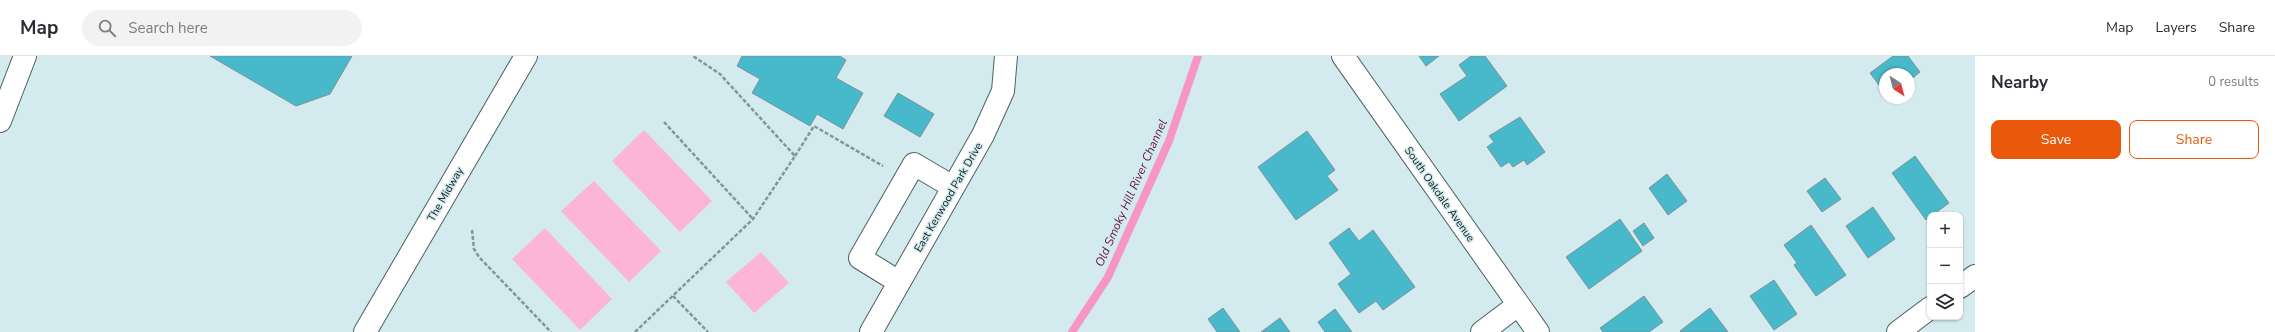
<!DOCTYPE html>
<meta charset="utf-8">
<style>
body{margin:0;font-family:"Nunito Sans",sans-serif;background:#f2f2f3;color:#2b2b33}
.controls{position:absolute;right:12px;bottom:12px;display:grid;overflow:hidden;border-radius:8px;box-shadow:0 1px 3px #0004}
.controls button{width:36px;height:36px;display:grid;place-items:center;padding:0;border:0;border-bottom:1px solid #e1e1e2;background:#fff;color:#2b2b33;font:20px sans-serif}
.compass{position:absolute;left:1879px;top:12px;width:36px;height:36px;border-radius:50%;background:#fff;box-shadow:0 1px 3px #0004;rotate:144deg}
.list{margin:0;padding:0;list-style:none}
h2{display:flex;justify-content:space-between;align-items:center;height:52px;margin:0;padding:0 16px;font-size:17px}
h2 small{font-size:13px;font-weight:400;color:#7c7c81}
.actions{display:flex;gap:8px;padding:12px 16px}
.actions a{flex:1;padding:9px 0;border:1px solid #ea580c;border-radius:8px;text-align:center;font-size:14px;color:#ea580c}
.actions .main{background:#ea580c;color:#fff}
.icon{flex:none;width:22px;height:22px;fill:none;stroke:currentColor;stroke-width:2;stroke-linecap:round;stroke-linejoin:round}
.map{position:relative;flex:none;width:1975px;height:276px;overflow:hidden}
header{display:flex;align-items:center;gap:24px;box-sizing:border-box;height:56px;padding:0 20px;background:#fff;border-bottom:1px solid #e1e1e2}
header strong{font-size:19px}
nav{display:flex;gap:22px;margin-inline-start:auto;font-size:14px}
.search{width:280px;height:36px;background:#f2f2f3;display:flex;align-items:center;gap:10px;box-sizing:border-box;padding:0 14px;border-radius:22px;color:#7c7c81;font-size:15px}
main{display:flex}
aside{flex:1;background:#fff}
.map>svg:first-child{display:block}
</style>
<header>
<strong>Map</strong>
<div class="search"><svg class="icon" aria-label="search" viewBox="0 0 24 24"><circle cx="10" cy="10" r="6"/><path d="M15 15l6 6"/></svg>Search here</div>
<nav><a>Map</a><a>Layers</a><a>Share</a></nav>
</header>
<main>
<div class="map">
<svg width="1975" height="276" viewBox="0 0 1975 276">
<rect width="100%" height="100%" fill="#d3ebef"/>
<g fill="#fcb5d6">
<polygon points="644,74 712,145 680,176 612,105"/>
<polygon points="594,125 661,195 629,226 561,155"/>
<polygon points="545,172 612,243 580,274 512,203"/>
<polygon points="761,196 789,227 754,257 726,226"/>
</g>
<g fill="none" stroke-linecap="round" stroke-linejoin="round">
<polyline stroke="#f796c6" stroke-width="8" points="1072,276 1108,221 1169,85 1198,0"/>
</g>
<g fill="#48b9ca" stroke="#7c9397">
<polygon points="210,0 352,0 330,38 296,50"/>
<polygon points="742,0 840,0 846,4 836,22 863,37 843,73 817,58 810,70 752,37 760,23 737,10"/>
<polygon points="1419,0 1439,0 1426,10"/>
<polygon points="1471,0 1485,0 1507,30 1459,65 1440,38 1467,20 1459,9"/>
<polygon points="1893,0 1908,0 1920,16 1909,25 1909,18 1885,18 1885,37 1870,17"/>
<polygon points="898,37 934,58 920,81 884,60"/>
<polygon points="1520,61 1545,96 1527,109 1524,104 1513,111 1509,106 1501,111 1487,91 1494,86 1489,80"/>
<polygon points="1307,75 1335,114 1327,120 1338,134 1296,164 1258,111"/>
<polygon points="1915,100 1949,147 1926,164 1892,117"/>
<polygon points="1667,118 1687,145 1668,159 1649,132"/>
<polygon points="1825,122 1841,143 1822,156 1807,135"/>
<polygon points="1873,151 1895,183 1868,202 1846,170"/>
<polygon points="1620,163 1642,195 1589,233 1566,201"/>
<polygon points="1644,167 1654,182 1643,190 1633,175"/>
<polygon points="1811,169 1846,219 1816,240 1794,209 1797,207 1784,189"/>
<polygon points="1349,172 1359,185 1373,174 1415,231 1383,254 1376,245 1359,257 1338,228 1351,218 1329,187"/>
<polygon points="1774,224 1797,258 1774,274 1750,240"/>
<polygon points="1644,240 1663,266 1649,276 1603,276 1600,272"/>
<polygon points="1223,252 1240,276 1217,276 1208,263"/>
<polygon points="1710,252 1728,276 1681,276 1680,275"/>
<polygon points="1335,253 1352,276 1325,276 1318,266"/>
<polygon points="1280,262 1290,276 1261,276"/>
</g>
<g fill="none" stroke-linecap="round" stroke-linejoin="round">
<defs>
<g id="minor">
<polyline points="1343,0 1538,276"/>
<polyline points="0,65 25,0"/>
<polyline points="899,226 860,202 914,108 953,131"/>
<polyline points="1960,231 1975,220"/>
<polyline points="365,276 526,0"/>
<polyline points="871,276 983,79 1003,35 1006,0"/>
<polyline points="1482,276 1518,249"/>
<polyline points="1898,276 1930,252"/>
</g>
</defs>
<use href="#minor" stroke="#4c6165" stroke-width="24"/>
<g stroke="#839597" stroke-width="2.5" stroke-dasharray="4 2" stroke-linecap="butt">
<polyline points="664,66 753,163"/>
<polyline points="795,100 814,70 883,110"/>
<polyline points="472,174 474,193 479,201 551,276"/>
<polyline points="673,240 708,276"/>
<polyline points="635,276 753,163 795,100 720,18 693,0"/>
</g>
<use href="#minor" stroke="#fff" stroke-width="22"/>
</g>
<g text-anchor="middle" stroke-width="3" stroke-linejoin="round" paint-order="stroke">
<g font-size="11" fill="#121b1c" stroke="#d3ebef">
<text transform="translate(445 138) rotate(-60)" y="4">The Midway</text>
<text transform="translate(1440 138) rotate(55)" y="4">South Oakdale Avenue</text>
<text transform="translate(948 141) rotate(-60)" y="4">East Kenwood Park Drive</text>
</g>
<g font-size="12" font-style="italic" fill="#651043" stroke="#d3ebef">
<text transform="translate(1131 137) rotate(-66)" y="4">Old Smoky Hill River Channel</text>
</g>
</g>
</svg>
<div class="controls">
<button>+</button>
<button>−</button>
<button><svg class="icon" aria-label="layers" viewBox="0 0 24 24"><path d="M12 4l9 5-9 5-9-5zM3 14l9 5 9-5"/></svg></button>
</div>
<svg class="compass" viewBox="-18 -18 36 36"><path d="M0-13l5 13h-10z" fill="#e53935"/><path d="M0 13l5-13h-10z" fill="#7c7c81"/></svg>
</div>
<aside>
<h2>Nearby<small>0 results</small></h2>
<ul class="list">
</ul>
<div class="actions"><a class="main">Save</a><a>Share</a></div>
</aside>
</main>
